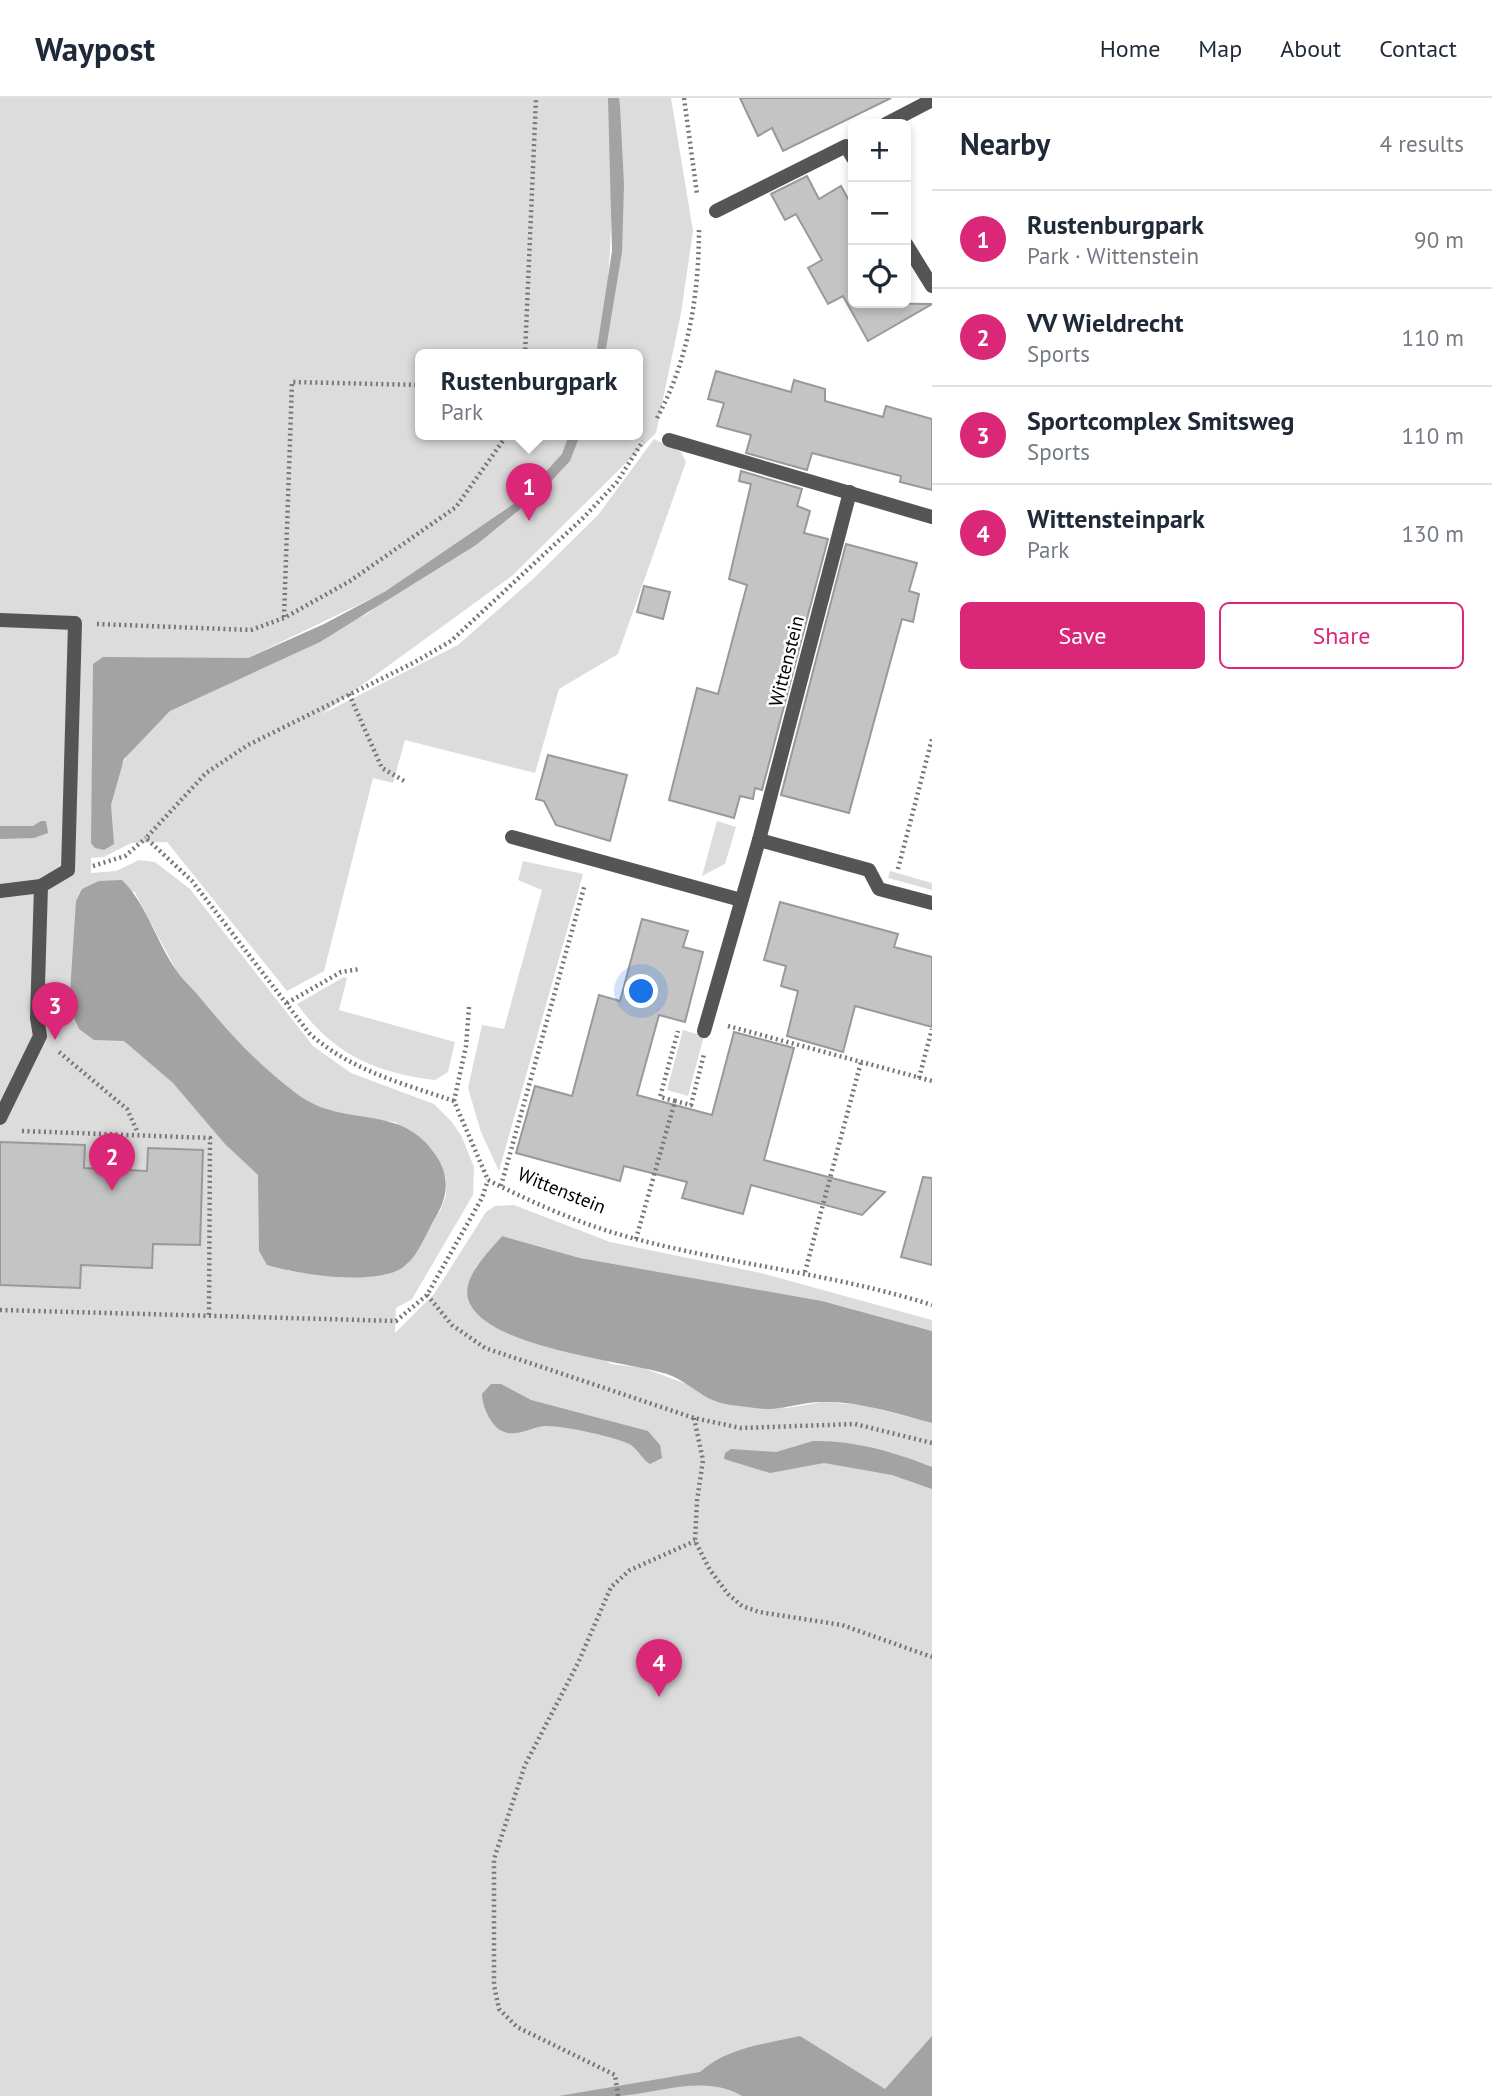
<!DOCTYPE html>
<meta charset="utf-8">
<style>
body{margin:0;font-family:"PT Sans",sans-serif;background:#f6f6f7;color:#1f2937}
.controls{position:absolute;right:21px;top:21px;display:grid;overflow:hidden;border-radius:10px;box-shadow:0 4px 10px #0003}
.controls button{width:63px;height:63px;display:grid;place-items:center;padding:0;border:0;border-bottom:2px solid #e0e1e3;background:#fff;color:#1f2937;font:35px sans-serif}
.you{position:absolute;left:642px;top:894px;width:24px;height:24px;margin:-18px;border:5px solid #fff;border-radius:50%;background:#1a73e8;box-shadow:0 0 0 10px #1a73e833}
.badge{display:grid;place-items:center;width:46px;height:46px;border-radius:50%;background:#db2777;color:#fff;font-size:23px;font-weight:700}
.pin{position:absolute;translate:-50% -58px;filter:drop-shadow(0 2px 4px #0008)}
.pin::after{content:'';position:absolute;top:37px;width:24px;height:21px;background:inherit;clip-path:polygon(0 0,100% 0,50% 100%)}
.popup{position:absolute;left:415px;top:251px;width:228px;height:91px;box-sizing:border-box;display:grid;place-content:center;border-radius:10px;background:#fff;filter:drop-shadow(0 2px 5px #0005);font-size:23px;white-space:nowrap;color:#747a83}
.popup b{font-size:26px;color:#1f2937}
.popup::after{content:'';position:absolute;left:50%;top:100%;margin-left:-14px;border:14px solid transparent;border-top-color:#fff}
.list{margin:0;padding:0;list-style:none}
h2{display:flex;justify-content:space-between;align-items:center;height:91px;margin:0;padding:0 28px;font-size:30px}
h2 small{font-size:23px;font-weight:400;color:#747a83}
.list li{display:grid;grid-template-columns:46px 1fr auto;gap:21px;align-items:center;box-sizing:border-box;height:98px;padding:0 28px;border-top:2px solid #e0e1e3}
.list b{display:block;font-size:26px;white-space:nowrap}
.list p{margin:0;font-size:23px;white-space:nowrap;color:#747a83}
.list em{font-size:23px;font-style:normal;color:#747a83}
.actions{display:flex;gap:14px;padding:21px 28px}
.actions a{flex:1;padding:16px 0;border:2px solid #db2777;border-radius:10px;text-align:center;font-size:24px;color:#db2777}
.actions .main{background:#db2777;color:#fff}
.icon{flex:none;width:38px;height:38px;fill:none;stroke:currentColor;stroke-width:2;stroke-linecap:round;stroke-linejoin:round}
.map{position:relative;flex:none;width:932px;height:1998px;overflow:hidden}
header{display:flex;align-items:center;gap:42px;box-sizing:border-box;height:98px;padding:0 35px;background:#fff;border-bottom:2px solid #e0e1e3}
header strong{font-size:33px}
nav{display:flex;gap:38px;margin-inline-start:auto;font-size:24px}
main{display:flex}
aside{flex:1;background:#fff}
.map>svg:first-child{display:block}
</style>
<header>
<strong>Waypost</strong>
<nav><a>Home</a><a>Map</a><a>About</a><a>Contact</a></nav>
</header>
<main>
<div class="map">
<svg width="932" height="1998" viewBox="0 0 932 1998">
<rect width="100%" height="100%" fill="#fff"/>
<g fill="#dcdcdc" fill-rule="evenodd">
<path d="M 0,0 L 612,0 C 612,87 614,171 598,257 L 420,257 L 420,337 L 573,337 L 562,370 L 577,337 L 638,337 L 638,257 L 601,257 L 619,156 L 616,0 L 671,0 L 693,133 L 681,215 L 656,335 L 513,477 L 322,616 L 458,547 L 533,481 L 598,417 L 654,341 L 681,354 L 686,364 L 618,556 L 559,591 L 535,675 L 405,642 L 393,685 L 373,680 L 324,873 L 287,893 L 167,744 L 131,745 L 104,759 L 91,760 L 91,775 L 116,773 L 139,762 L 155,764 L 190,791 L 313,948 L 351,975 L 434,1006 L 451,1023 L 461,1037 L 474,1069 L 473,1097 L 412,1201 L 396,1210 L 395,1235 L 434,1196 L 486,1114 L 495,1108 L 514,1107 L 610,1144 L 761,1175 L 932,1222 L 932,1233 L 822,1203 L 580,1160 L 502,1138 L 475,1170 L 611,1266 L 643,1270 L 684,1285 L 787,1310 L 823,1304 L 863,1307 L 932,1325 L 932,1998 L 0,1998 ZM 483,428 L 367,516 L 170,613 L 160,623 L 139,634 L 106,699 L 140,559 L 230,564 L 248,560 L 389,492 ZM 134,793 L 177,874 L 233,942 L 269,975 L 305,1003 L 339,1016 L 395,1024 L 437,1059 L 446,1080 L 446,1097 L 441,1111 L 407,1167 L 384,1177 L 288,1173 L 264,1075 L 173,985 L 70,892 L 73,862 Z"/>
<polygon points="717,723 736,729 725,766 702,778"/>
<polygon points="523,763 583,776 499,1073 481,1034 468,990 482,927 504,931 542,792 518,782"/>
<polygon points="890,773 932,785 932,792 888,780"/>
<path d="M 344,879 L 347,880 L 339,912 L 455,944 L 448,974 L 435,982 C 375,975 333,956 297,906 Z"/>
<polygon points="683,932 704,938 688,998 667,992"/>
</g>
<g fill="#a3a3a3">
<polygon points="608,0 619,0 620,8 624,87 622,154 605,257 596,257 612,153"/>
<polygon points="569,337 580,337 570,363 540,395 476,447 320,544 170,613 124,661 111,707 114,746 104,752 95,750 91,745 93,566 103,559 248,560 324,526 386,493 521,401 562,356"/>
<polygon points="41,723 46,723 48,735 34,740 0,741 0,728 33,728"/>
<path d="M 122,782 C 147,807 156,843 176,872 C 182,881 190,888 197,896 C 228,934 258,967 297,996 C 345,1032 402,1003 437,1059 C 451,1081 447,1101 434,1122 C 426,1136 418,1157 406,1167 C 380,1190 297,1176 267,1167 L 259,1153 L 258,1077 L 225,1046 L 173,985 L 124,943 L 94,942 L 79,931 L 69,909 L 76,803 L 82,791 L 99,783 Z"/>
<path d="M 502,1138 L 580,1160 L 822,1203 L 932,1233 L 932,1325 C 897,1316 860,1303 823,1304 C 799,1304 779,1314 755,1310 C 740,1308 721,1307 708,1300 C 694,1292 682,1281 667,1276 C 623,1263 492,1250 470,1206 C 458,1182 488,1155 502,1138 Z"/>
<path d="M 491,1286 L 501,1286 L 531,1302 L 648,1333 L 660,1347 L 662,1360 L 650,1366 C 642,1361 639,1353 631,1347 C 618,1339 560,1327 545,1328 C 530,1329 517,1340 502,1333 C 491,1328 482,1308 482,1296 Z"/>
<path d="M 813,1343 C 853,1342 895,1354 932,1369 L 932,1391 L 892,1377 L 824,1365 L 770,1375 L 724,1361 L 725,1355 L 731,1351 L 776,1354 Z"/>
<path d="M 800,1938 L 885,1991 L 932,1938 L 932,1998 L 742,1998 C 705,1976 660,1995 619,1998 C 600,1998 579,1998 559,1998 L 700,1974 C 728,1949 765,1946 800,1938 Z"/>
</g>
<g fill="#c4c4c4" stroke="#999" stroke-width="2">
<polygon points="740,0 891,0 783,53 772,30 758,38"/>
<polygon points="807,78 819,101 841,88 853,110 853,205 932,206 868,243 843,198 828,206 808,170 822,162 796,116 785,122 771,96"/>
<polygon points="716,273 791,294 794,282 825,291 825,303 883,319 886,308 932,321 932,392 900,384 901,378 812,355 807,372 746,355 751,337 717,328 724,305 708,301"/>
<polygon points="741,373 802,391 797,408 810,413 804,435 828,441 762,692 755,690 753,701 740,698 734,720 669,702 697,590 718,596 747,487 729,481 751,386 739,383"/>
<polygon points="846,446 917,465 909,493 919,496 913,524 902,521 849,715 781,697"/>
<polygon points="644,488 670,494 663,521 637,514"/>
<polygon points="548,657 627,677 610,743 556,727 544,703 536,701"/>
<polygon points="780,804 898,836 894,849 932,859 932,929 855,908 843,954 787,938 798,893 781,888 786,868 764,862"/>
<polygon points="642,821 688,833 683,849 703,854 685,924 659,917 637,997 712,1017 734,934 794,950 764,1062 885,1094 862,1117 751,1087 743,1116 682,1100 687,1084 624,1068 620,1083 516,1055 535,988 572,998 599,897 620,903"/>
<polygon points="0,1044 85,1047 84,1070 147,1073 148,1050 203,1052 200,1147 153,1146 152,1170 81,1167 80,1190 0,1187"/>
<polygon points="923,1079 932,1080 932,1167 901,1159"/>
</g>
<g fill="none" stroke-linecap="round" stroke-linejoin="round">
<g stroke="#777" stroke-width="4.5" stroke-dasharray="2 3.5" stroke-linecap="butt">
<polyline points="684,0 697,96"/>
<polyline points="525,257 536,0"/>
<path d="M 657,320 C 689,261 699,196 699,130"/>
<polyline points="284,519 292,284 420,287"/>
<polyline points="97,526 251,532 284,520 350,483 456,409 507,337"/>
<polyline points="349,596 382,670 406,684"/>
<polyline points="93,768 125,758 146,740"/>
<polyline points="898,771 932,641"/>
<polyline points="287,905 341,874 360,871"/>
<path d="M 469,909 L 466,948 L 454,1003 L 488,1082 C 535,1106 585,1128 636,1141 C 734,1167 835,1176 932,1207"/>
<polyline points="728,928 932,983"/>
<polyline points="59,954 127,1011 138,1035"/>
<polyline points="919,980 932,931"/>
<path d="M 454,1003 C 402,985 351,973 309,935 L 192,783 L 146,740 L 206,675 L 248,647 L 415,564 L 451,543 L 583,420 L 617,384 L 643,343"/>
<polyline points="675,1003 660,999 678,933"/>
<polyline points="22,1033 210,1040 209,1218"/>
<polyline points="501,1088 585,786"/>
<polyline points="636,1141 675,1003 691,1007 704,956"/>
<polyline points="805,1174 861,964"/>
<polyline points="427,1197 452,1227 485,1250 694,1320 741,1330 855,1326 932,1345"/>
<polyline points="0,1212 396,1223 427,1197 482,1100 488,1082"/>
<polyline points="694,1320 703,1362 697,1403 695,1443 710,1472 728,1496 742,1508 759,1514 842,1527 932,1559"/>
<polyline points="618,1998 615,1977 517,1929 499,1911 494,1887 494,1761 525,1667 578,1565 611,1489 630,1472 695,1443"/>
</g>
<g stroke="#555" stroke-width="14">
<polyline points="0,522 75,525 68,772 41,788 0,793"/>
<polyline points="0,1020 40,938 37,920 41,788"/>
</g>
<g stroke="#555" stroke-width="14">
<polyline points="886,26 932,2"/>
<polyline points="716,113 846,48 853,60"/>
<polyline points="906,146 932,188"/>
<polyline points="669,342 932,419"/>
<polyline points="512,739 741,802"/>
<polyline points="759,742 869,772 879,791 932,805"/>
<polyline points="704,933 759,742 850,394"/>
</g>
</g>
<g text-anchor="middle" stroke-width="5" stroke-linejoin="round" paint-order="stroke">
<g font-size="19" fill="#000" stroke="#fff">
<text transform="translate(786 563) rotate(-76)" y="7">Wittenstein</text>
<text transform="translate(562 1092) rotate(22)" y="7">Wittenstein</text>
</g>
</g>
</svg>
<div class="controls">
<button>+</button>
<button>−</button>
<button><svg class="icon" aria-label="locate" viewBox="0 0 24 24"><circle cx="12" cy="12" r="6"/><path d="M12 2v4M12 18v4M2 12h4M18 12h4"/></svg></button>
</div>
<div class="you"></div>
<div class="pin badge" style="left:529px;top:423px">1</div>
<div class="popup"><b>Rustenburgpark</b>Park</div>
<div class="pin badge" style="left:112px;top:1093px">2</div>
<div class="pin badge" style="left:55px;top:942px">3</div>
<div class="pin badge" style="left:659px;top:1599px">4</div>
</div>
<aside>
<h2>Nearby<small>4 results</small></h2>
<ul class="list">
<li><span class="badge">1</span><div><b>Rustenburgpark</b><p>Park · Wittenstein</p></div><em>90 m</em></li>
<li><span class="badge">2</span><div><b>VV Wieldrecht</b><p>Sports</p></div><em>110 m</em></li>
<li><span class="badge">3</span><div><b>Sportcomplex Smitsweg</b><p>Sports</p></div><em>110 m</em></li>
<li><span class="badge">4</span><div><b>Wittensteinpark</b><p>Park</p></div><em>130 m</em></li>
</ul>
<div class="actions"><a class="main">Save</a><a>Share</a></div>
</aside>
</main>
